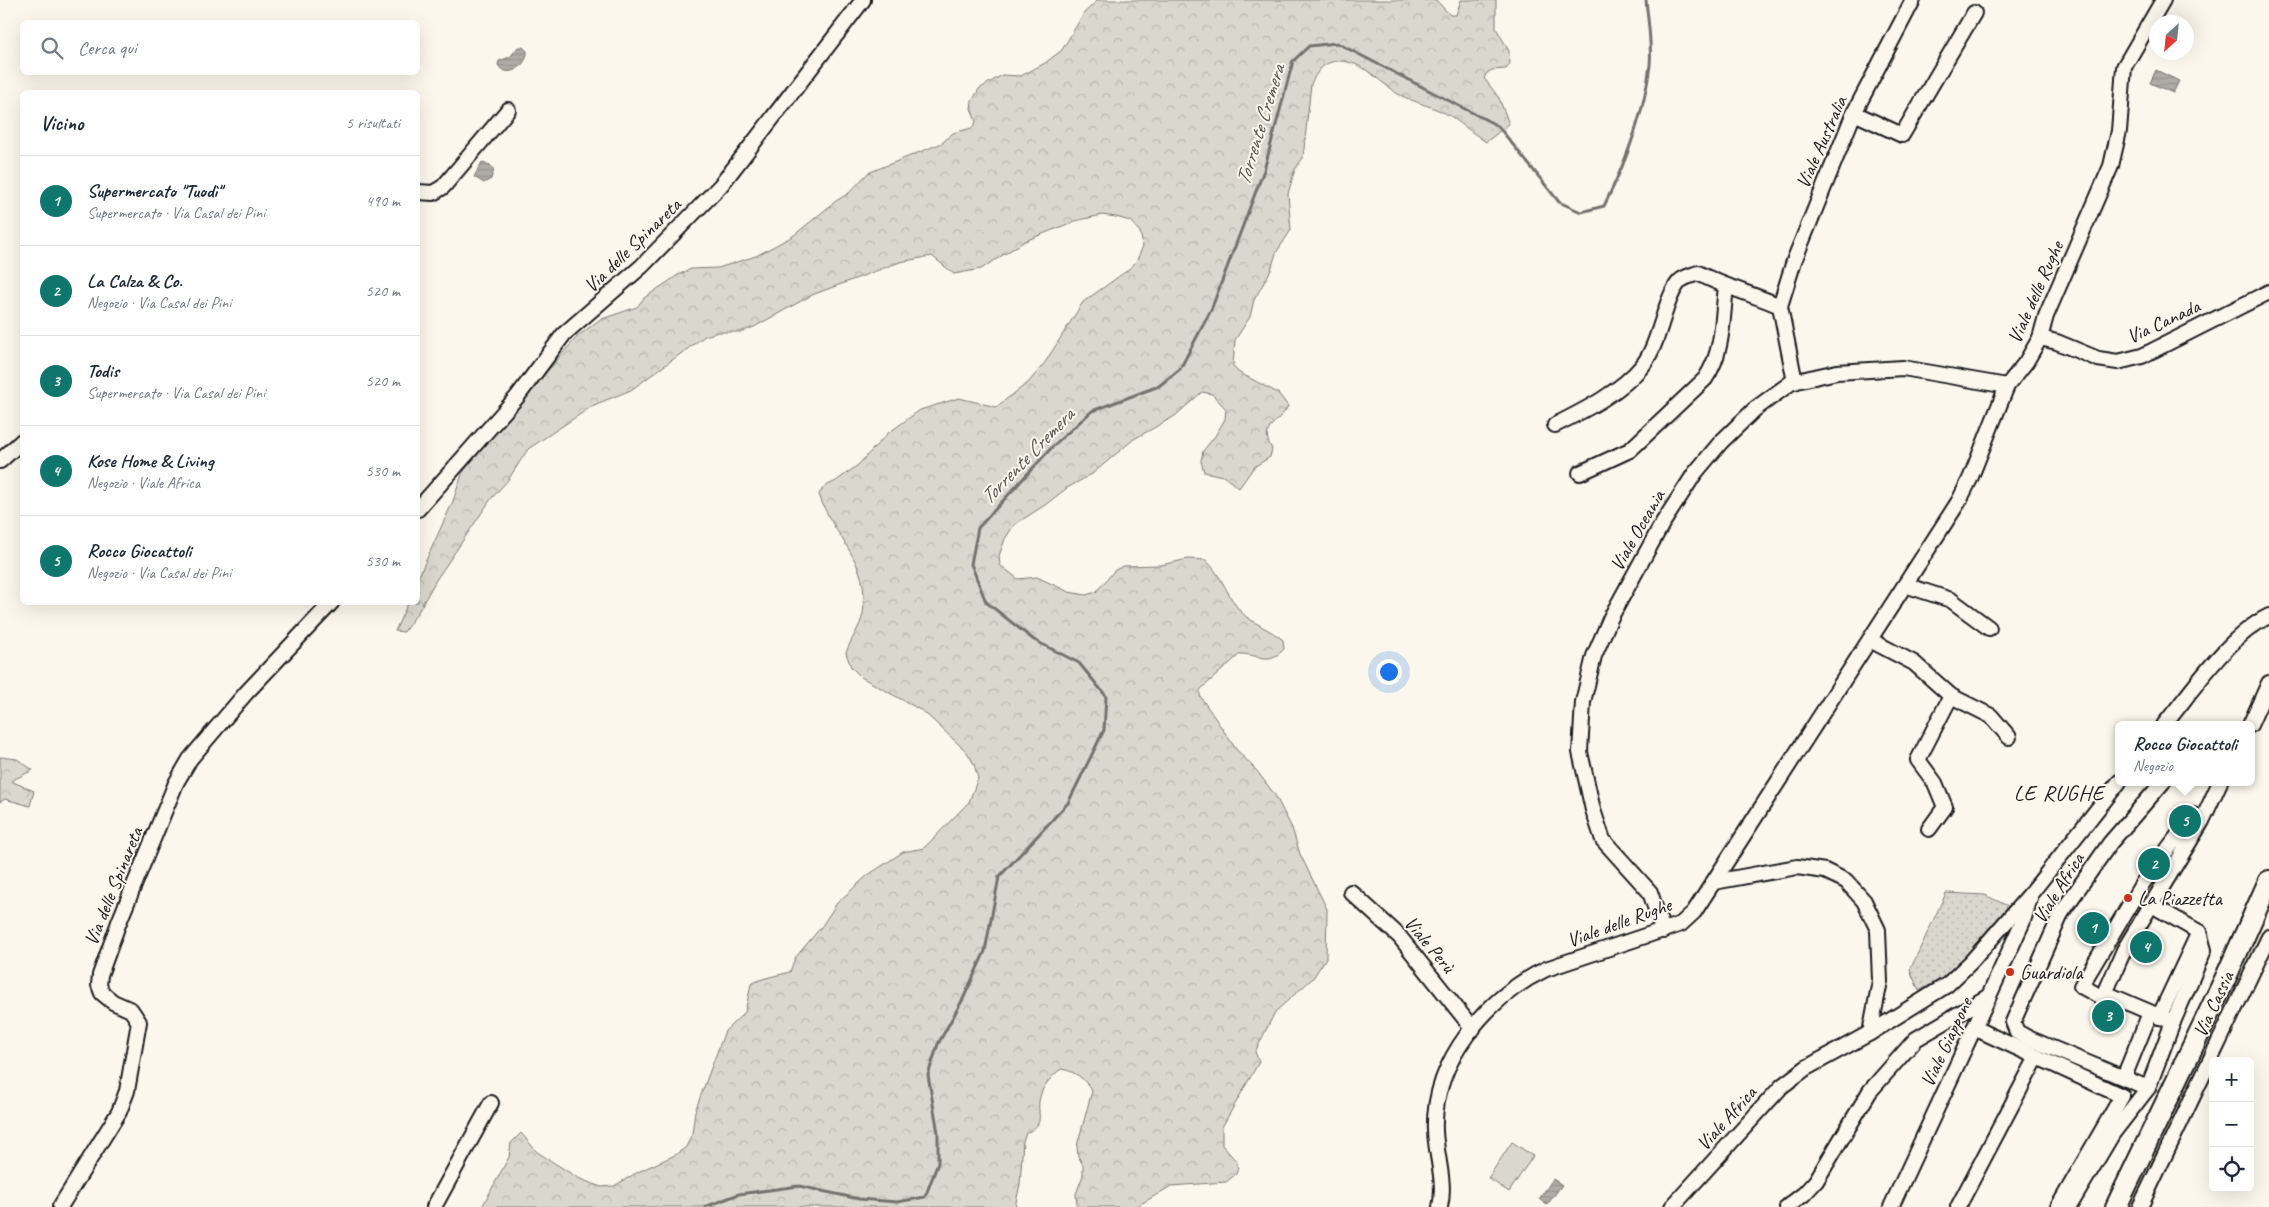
<!DOCTYPE html>
<html lang="it">
<meta charset="utf-8">
<style>
body{margin:0;font-family:Caveat,sans-serif;background:#f2f2f3;color:#1f2937}
.controls{position:absolute;right:15px;bottom:15px;display:grid;overflow:hidden;border-radius:8px;box-shadow:0 5px 20px #0002}
.controls button{width:45px;height:45px;display:grid;place-items:center;padding:0;border:0;border-bottom:1px solid #e0e1e3;background:#fff;color:#1f2937;font:25px sans-serif}
.compass{position:absolute;left:2149px;top:15px;width:45px;height:45px;border-radius:50%;background:#fff;box-shadow:0 5px 20px #0002;rotate:207deg}
.you{position:absolute;left:1388px;top:671px;width:18px;height:18px;margin:-12px;border:4px solid #fff;border-radius:50%;background:#1a73e8;box-shadow:0 0 0 8px #1a73e833}
.badge{display:grid;place-items:center;width:32px;height:32px;border-radius:50%;background:#0f766e;color:#fff;font-size:16px;font-weight:700}
.pin{position:absolute;translate:-50% -50%;border:2px solid #fff;box-shadow:0 1px 5px #0006}
.popup{position:absolute;left:2115px;top:721px;width:140px;height:65px;box-sizing:border-box;display:grid;place-content:center;border-radius:8px;background:#fff;filter:drop-shadow(0 1px 4px #0005);font-size:16px;white-space:nowrap;color:#747a83}
.popup b{font-size:19px;color:#1f2937}
.popup::after{content:'';position:absolute;left:50%;top:100%;margin-left:-10px;border:10px solid transparent;border-top-color:#fff}
.list{margin:0;padding:0;list-style:none}
h2{display:flex;justify-content:space-between;align-items:center;height:65px;margin:0;padding:0 20px;font-size:21px}
h2 small{font-size:16px;font-weight:400;color:#747a83}
.list li{display:grid;grid-template-columns:32px 1fr auto;gap:15px;align-items:center;box-sizing:border-box;height:90px;padding:0 20px;border-top:1px solid #e0e1e3}
.list b{display:block;font-size:19px;white-space:nowrap}
.list p{margin:0;font-size:16px;white-space:nowrap;color:#747a83}
.list em{font-size:16px;font-style:normal;color:#747a83}
.icon{flex:none;width:28px;height:28px;fill:none;stroke:currentColor;stroke-width:2;stroke-linecap:round;stroke-linejoin:round}
.map{position:relative;flex:none;width:2269px;height:1207px;overflow:hidden}
.search{position:absolute;background:#fff;box-shadow:0 5px 20px #0002;left:20px;top:20px;width:400px;height:55px;display:flex;align-items:center;gap:12px;box-sizing:border-box;padding:0 18px;border-radius:8px;color:#747a83;font-size:19px}
.panel{position:absolute;background:#fff;box-shadow:0 5px 20px #0002;left:20px;top:90px;width:400px;height:515px;border-radius:8px}
.map>svg:first-child{display:block}
</style>
<div class="map">
<svg width="2269" height="1207" viewBox="0 0 2269 1207">
<defs>
<pattern id="forest-crowns" width="20" height="18" patternUnits="userSpaceOnUse" patternTransform="scale(1.25)"><rect width="20" height="18" fill="#dad7ce"/><path d="M2 6a3 3 0 1 1 6 0M12 15a3 3 0 1 1 6 0" fill="none" stroke="#bab8b0"/></pattern>
<pattern id="park-dots" width="8" height="8" patternUnits="userSpaceOnUse" patternTransform="scale(1.25)"><rect width="8" height="8" fill="#dad7ce"/><path d="M2 2h.1M6 6h.1" fill="none" stroke="#bab8b0" stroke-width="1.8" stroke-linecap="round"/></pattern>
<pattern id="water-rules" width="6" height="5" patternUnits="userSpaceOnUse" patternTransform="scale(1.25)"><rect width="6" height="5" fill="#afaca5"/><path d="M0 2.5h6" fill="none" stroke="#96938d"/></pattern>
</defs>
<rect width="100%" height="100%" fill="#fbf7ec"/>
<filter id="ink" filterUnits="userSpaceOnUse"><feTurbulence type="fractalNoise" baseFrequency=".02" numOctaves="2"/><feDisplacementMap in="SourceGraphic" scale="10" xChannelSelector="R" yChannelSelector="G"/><feConvolveMatrix kernelMatrix="1 2 1 2 8 2 1 2 1" color-interpolation-filters="sRGB"/></filter>
<g filter="url(#ink)">
<g fill="url(#forest-crowns)" stroke="#7b7a75">
<path d="M 1098,0 L 1436,0 L 1450,15 L 1456,15 L 1461,0 L 1496,0 L 1496,28 L 1509,51 L 1510,64 L 1506,69 L 1492,70 L 1487,73 L 1484,78 L 1499,98 L 1509,124 L 1486,142 C 1474,134 1463,125 1452,117 C 1436,107 1415,103 1398,94 C 1379,82 1363,61 1339,61 C 1323,61 1317,72 1311,84 L 1303,158 L 1295,169 L 1288,194 L 1291,230 L 1276,253 L 1271,270 L 1254,300 L 1250,317 L 1235,340 L 1233,366 L 1238,372 L 1278,393 L 1288,406 C 1279,424 1258,426 1272,449 L 1270,457 L 1254,467 L 1239,488 L 1223,476 L 1204,472 L 1201,461 L 1203,451 L 1215,436 L 1225,419 L 1226,409 L 1212,394 L 1202,392 L 1175,416 L 1134,439 L 1092,474 L 1067,488 L 1045,505 L 1014,525 L 1005,539 L 999,556 L 1000,565 L 1018,579 L 1037,577 L 1069,592 L 1086,595 L 1096,592 L 1115,570 L 1124,566 L 1161,565 L 1188,559 L 1206,560 C 1223,577 1227,596 1241,612 C 1253,624 1270,629 1283,640 L 1284,649 C 1268,666 1259,654 1240,654 L 1200,690 L 1200,696 L 1236,749 L 1257,771 L 1275,795 L 1292,828 L 1300,854 L 1327,909 L 1326,958 L 1313,978 L 1275,1012 L 1255,1052 L 1259,1062 L 1222,1127 L 1222,1145 L 1237,1162 L 1238,1168 L 1236,1174 L 1226,1182 L 1171,1186 L 1136,1207 L 1077,1207 L 1076,1194 L 1083,1175 L 1083,1165 L 1078,1156 L 1077,1146 L 1092,1091 C 1085,1079 1075,1071 1061,1069 C 1053,1075 1042,1086 1040,1097 C 1035,1114 1048,1123 1026,1133 L 1023,1141 L 1020,1184 L 1015,1207 L 482,1207 L 509,1157 L 511,1143 L 521,1133 L 537,1152 L 578,1178 L 601,1187 L 614,1186 L 638,1172 L 675,1155 L 686,1147 L 692,1134 L 695,1111 L 725,1031 L 745,1012 L 751,984 C 764,977 776,976 790,972 L 795,958 L 822,926 L 837,903 L 868,875 L 903,852 L 924,848 L 969,802 L 978,778 L 974,764 L 967,752 L 924,712 L 861,677 L 851,667 L 846,653 C 850,640 860,628 863,614 C 871,559 833,539 819,494 L 824,487 L 836,481 L 858,465 L 887,434 L 920,410 L 959,398 L 996,407 L 1029,382 L 1046,361 L 1083,302 L 1128,270 L 1137,260 L 1143,246 L 1140,232 L 1130,221 L 1116,217 L 1102,215 L 1075,221 L 1025,241 L 981,269 L 954,274 L 932,256 L 900,262 L 812,295 L 754,327 L 741,332 L 718,332 L 705,336 L 631,390 L 594,405 L 528,449 L 508,480 L 491,499 L 436,580 L 418,612 L 404,632 L 395,631 L 408,603 L 418,602 L 418,578 L 453,501 L 462,474 L 478,451 L 577,337 L 599,320 L 637,307 L 644,298 L 678,275 L 691,269 L 718,268 L 756,256 L 793,236 L 836,201 L 849,193 L 868,173 L 942,143 L 953,133 L 972,128 L 976,122 L 971,108 L 972,101 L 979,89 L 1002,75 L 1021,76 L 1045,63 L 1062,50 L 1084,13 Z"/>
<polygon points="0,757 17,759 33,770 11,781 34,791 30,806 5,799 0,802"/>
</g>
<polygon fill="url(#park-dots)" stroke="#7b7a75" points="1946,893 1985,895 2010,907 1953,972 1919,991 1910,970"/>
<polygon fill="#dad7ce" stroke="#7b7a75" points="1512,1142 1533,1156 1509,1192 1488,1178"/>
<g fill="url(#water-rules)" stroke="#74726e">
<path d="M 518,47 L 523,47 L 527,51 C 528,66 507,80 498,65 L 499,61 L 510,57 Z"/>
<polygon points="2156,70 2179,81 2173,93 2150,83"/>
<polygon points="482,162 490,165 494,170 491,179 484,183 474,177"/>
<polygon points="1553,1179 1562,1185 1547,1205 1539,1199"/>
</g>
<g fill="none" stroke-linecap="round" stroke-linejoin="round">
<path stroke="#74726e" stroke-width="3" d="M 705,1207 L 739,1194 L 799,1186 L 859,1199 L 897,1202 L 925,1197 L 938,1163 L 938,1133 L 928,1075 L 938,1044 L 963,999 L 985,951 L 999,877 L 1068,803 L 1104,730 L 1106,696 L 1079,663 L 1034,640 L 986,602 L 971,564 L 978,528 L 1054,445 L 1092,411 L 1159,386 L 1180,369 L 1211,310 L 1264,170 L 1293,61 L 1309,46 L 1337,43 L 1498,126 L 1559,202 L 1581,212 L 1604,206 C 1626,162 1644,115 1650,65 C 1652,44 1648,21 1646,0"/>
<defs>
<g id="minor">
<polyline points="1854,113 1902,135 1974,13"/>
<polyline points="418,192 433,193 443,187 508,110"/>
<polyline points="2040,338 2057,342 2098,359 2118,362 2142,356 2269,292"/>
<polyline points="1795,382 1780,306 1794,261 1854,113 1913,0"/>
<path d="M 1555,425 C 1585,410 1621,392 1643,365 C 1661,341 1664,298 1680,281 C 1684,277 1693,275 1698,273 C 1724,287 1753,294 1780,306"/>
<polyline points="0,461 22,441"/>
<path d="M 1580,473 L 1630,450 L 1705,379 C 1724,352 1722,318 1726,287"/>
<polyline points="418,509 517,397 564,334 642,266 721,185 863,0"/>
<polyline points="1905,585 1951,600 1989,628"/>
<polyline points="1870,640 1914,663 1951,696 1991,716 2009,737"/>
<path d="M 2164,725 C 2193,690 2228,636 2269,616"/>
<polyline points="2250,725 2269,683"/>
<polyline points="2202,821 2193,815 2142,884 2081,986 2103,998 2124,950 2202,821 2220,782"/>
<polyline points="1929,829 1945,807 1935,783 1918,760 1951,696"/>
<polyline points="1714,882 1797,867 1825,871 1846,881 1864,901 1878,930 1880,981 1870,1033"/>
<polyline points="1351,892 1399,936 1473,1029"/>
<polyline points="2150,904 2199,932 2204,950 2173,1022"/>
<polyline points="1663,931 1650,892 1603,840 1593,810 1580,752 1583,702 1594,656 1611,617 1662,524 1695,473 1721,442 1755,409 1792,382 1837,372 1903,368 2007,386"/>
<polyline points="2105,993 2173,1022 2148,1088 2028,1038 2017,1032 2013,1022 2062,912 2110,843 2163,782"/>
<polyline points="2159,1017 2199,932"/>
<polyline points="1974,1028 2122,1096 2058,1207"/>
<polyline points="2124,1077 2150,1013"/>
<polyline points="60,1207 119,1112 127,1091 139,1022 131,1010 113,1002 102,993 99,985 100,975 119,922 176,783 190,759 246,693 332,602"/>
<polyline points="434,1207 491,1103"/>
<path d="M 1440,1207 C 1446,1182 1436,1156 1435,1131 C 1432,1062 1486,998 1546,969 L 1681,924 L 1694,912 L 1959,501 L 1970,479 L 2007,386 L 2026,362 L 2040,338 L 2046,316 L 2111,166 L 2119,131 L 2124,67 L 2163,0"/>
<polyline points="1672,1207 1782,1086 1806,1068 1870,1033 1947,985 1971,962 2032,892 2119,782"/>
<polyline points="1787,1207 1804,1194 1816,1181 1870,1091 1916,1039 1989,996"/>
<polyline points="1891,1207 1989,996 2023,921 2030,898"/>
<polyline points="1958,1207 2037,1057"/>
<polyline points="2069,1207 2113,1133 2148,1088"/>
<polyline points="2140,1207 2269,937"/>
</g>
<polyline id="highway" points="2116,1207 2226,977 2269,881"/>
</defs>
<use href="#minor" stroke="#1c1c1c" stroke-width="18"/>
<use href="#highway" stroke="#1c1c1c" stroke-width="24"/>
<use href="#minor" stroke="#fbf7ec" stroke-width="14"/>
<use href="#highway" stroke="#fbf7ec" stroke-width="20"/>
</g>
</g>
<g fill="#c8321e" stroke="#fbf7ec" stroke-width="2">
<circle cx="2128" cy="898" r="5"/>
<circle cx="2010" cy="972" r="5"/>
</g>
<g text-anchor="middle" stroke-width="4" stroke-linejoin="round" paint-order="stroke">
<g font-size="20" fill="#1c1c1c" stroke="#fbf7ec">
<text transform="translate(1821 142) rotate(-66)" y="7">Viale Australia</text>
<text transform="translate(632 245) rotate(-44)" y="7">Via delle Spinareta</text>
<text transform="translate(2035 292) rotate(-66)" y="7">Viale delle Rughe</text>
<text transform="translate(2163 321) rotate(-25)" y="7">Via Canada</text>
<text transform="translate(1637 530) rotate(-60)" y="7">Viale Oceania</text>
<text transform="translate(113 886) rotate(-68)" y="7">Via delle Spinareta</text>
<text transform="translate(2058 888) rotate(-58)" y="7">Viale Africa</text>
<text transform="translate(1619 922) rotate(-20)" y="7">Viale delle Rughe</text>
<text transform="translate(1430 944) rotate(50)" y="7">Viale Perù</text>
<text transform="translate(2213 1004) rotate(-65)" y="7">Via Cassia</text>
<text transform="translate(1946 1042) rotate(-65)" y="7">Viale Giappone</text>
<text transform="translate(1726 1118) rotate(-48)" y="7">Viale Africa</text>
</g>
<g font-size="20" fill="#1c1c1c" stroke="#fbf7ec" text-anchor="start">
<text x="2138" y="905">La Piazzetta</text>
<text x="2020" y="979">Guardiola</text>
</g>
<g font-size="21" font-style="italic" fill="#575653" stroke="#fbf7ec">
<text transform="translate(1260 125) rotate(-73)" y="7">Torrente Cremera</text>
<text transform="translate(1027 456) rotate(-46)" y="7">Torrente Cremera</text>
</g>
<g font-size="22" letter-spacing="1" fill="#1c1c1c" stroke="#fbf7ec">
<text x="2059" y="800">LE RUGHE</text>
</g>
</g>
</svg>
<div class="controls">
<button>+</button>
<button>−</button>
<button><svg class="icon" aria-label="locate" viewBox="0 0 24 24"><circle cx="12" cy="12" r="6"/><path d="M12 2v4M12 18v4M2 12h4M18 12h4"/></svg></button>
</div>
<svg class="compass" viewBox="-18 -18 36 36"><path d="M0-13l5 13h-10z" fill="#e53935"/><path d="M0 13l5-13h-10z" fill="#747a83"/></svg>
<div class="you"></div>
<div class="pin badge" style="left:2093px;top:928px">1</div>
<div class="pin badge" style="left:2154px;top:864px">2</div>
<div class="pin badge" style="left:2108px;top:1016px">3</div>
<div class="pin badge" style="left:2146px;top:947px">4</div>
<div class="pin badge" style="left:2185px;top:821px">5</div>
<div class="popup"><b>Rocco Giocattoli</b>Negozio</div>
<div class="search"><svg class="icon" aria-label="search" viewBox="0 0 24 24"><circle cx="10" cy="10" r="6"/><path d="M15 15l6 6"/></svg>Cerca qui</div>
<section class="panel">
<h2>Vicino<small>5 risultati</small></h2>
<ul class="list">
<li><span class="badge">1</span><div><b>Supermercato &quot;Tuodì&quot;</b><p>Supermercato · Via Casal dei Pini</p></div><em>490 m</em></li>
<li><span class="badge">2</span><div><b>La Calza &amp; Co.</b><p>Negozio · Via Casal dei Pini</p></div><em>520 m</em></li>
<li><span class="badge">3</span><div><b>Todis</b><p>Supermercato · Via Casal dei Pini</p></div><em>520 m</em></li>
<li><span class="badge">4</span><div><b>Kose Home &amp; Living</b><p>Negozio · Viale Africa</p></div><em>530 m</em></li>
<li><span class="badge">5</span><div><b>Rocco Giocattoli</b><p>Negozio · Via Casal dei Pini</p></div><em>530 m</em></li>
</ul>
</section>
</div>
